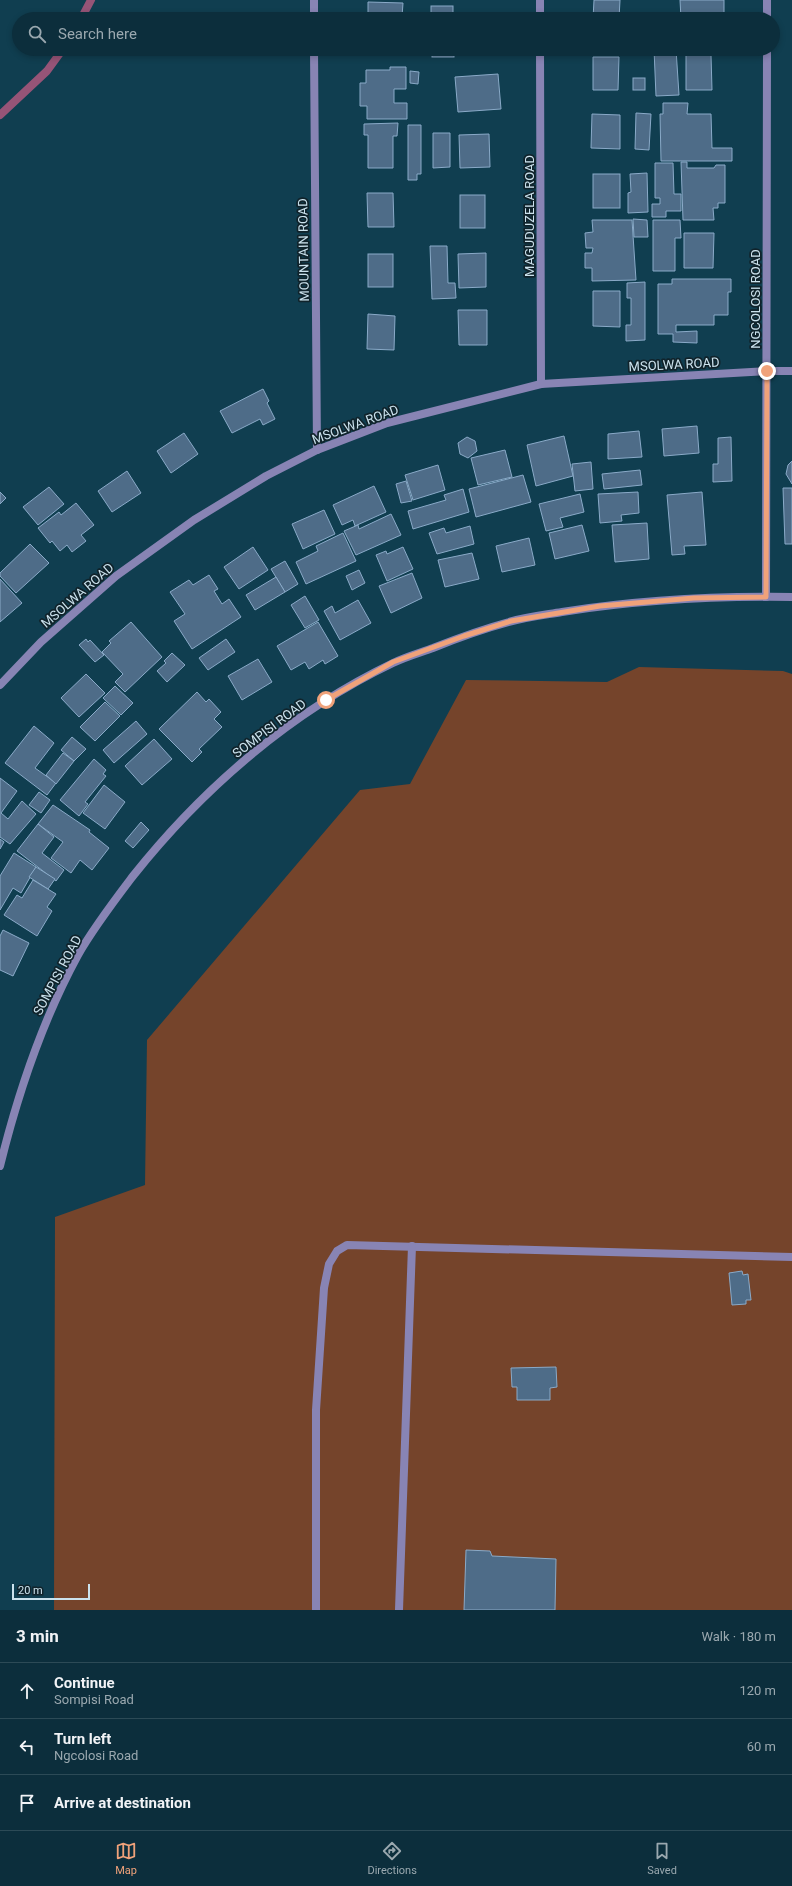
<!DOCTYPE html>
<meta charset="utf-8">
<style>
body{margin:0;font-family:Roboto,sans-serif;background:#1a3a47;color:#f1f3f6}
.scale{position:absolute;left:12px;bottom:10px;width:78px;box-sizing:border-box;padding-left:4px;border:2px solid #cbe2ed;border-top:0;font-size:11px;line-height:14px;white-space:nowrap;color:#cbe2ed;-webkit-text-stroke:3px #10232b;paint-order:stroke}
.stop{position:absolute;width:12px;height:12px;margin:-9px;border:3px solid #f0a27a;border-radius:50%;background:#fff}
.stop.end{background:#f0a27a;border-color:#fff;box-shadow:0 1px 4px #0008}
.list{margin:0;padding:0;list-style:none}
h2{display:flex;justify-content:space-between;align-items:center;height:52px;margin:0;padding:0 16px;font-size:17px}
h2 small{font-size:13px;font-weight:400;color:#9aa8af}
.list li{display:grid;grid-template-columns:26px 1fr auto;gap:12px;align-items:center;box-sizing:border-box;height:56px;padding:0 16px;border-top:1px solid #2c4a56}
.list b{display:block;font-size:15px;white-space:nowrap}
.list p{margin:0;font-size:13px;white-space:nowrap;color:#9aa8af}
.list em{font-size:13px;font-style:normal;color:#9aa8af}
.icon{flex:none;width:22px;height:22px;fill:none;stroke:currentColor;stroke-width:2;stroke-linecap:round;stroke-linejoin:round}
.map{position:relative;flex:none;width:792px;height:1610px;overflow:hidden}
.search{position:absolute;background:#0c2e3c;box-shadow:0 2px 6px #0003;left:12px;right:12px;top:12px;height:44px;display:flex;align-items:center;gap:10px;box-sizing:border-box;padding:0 14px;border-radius:22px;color:#9aa8af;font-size:15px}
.sheet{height:220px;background:#0c2e3c}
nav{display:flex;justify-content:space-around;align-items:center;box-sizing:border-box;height:56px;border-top:1px solid #2c4a56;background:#0c2e3c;font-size:11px;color:#9aa8af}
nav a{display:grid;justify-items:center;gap:2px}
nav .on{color:#f0a27a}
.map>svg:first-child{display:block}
</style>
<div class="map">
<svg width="792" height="1610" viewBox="0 0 792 1610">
<rect width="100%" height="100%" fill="#103e50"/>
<polygon fill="#75442b" points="639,667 783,671 792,674 792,1610 54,1610 55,1217 145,1185 147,1040 360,790 410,784 466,680 607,682"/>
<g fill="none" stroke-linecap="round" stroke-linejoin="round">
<g stroke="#965477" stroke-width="8">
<polyline points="81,19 91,0"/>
<polyline points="0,115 47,71 63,49"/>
</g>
</g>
<g fill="#4e6c88" stroke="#8aaac8">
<polygon points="594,0 620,0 619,19 593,19"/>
<polygon points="680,0 724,0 724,19 681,19"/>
<polygon points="368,2 403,3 402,17 368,17"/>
<rect x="431" y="6" width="22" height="13"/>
<polygon points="486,14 486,19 458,19 458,15"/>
<polygon points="366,49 392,49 392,52 366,50"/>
<rect x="432" y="49" width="22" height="8"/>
<polygon points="460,49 487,49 460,50"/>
<polygon points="654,49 676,49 679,95 656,96"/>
<polygon points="686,55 711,55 712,90 686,90"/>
<polygon points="593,57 619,57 618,90 593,90"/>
<polygon points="390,67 406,67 406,89 394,89 394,103 407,103 407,119 367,119 367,106 360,106 360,83 366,83 366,70 390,70"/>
<polygon points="410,71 419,72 418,84 410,83"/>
<polygon points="498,74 501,109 458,112 455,77"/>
<rect x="633" y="78" width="12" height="12"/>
<polygon points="663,103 688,103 687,114 711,114 712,148 732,148 732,161 661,161 660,114 663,114"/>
<polygon points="636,113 651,114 649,150 635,149"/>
<polygon points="592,114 620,115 620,149 591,148"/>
<polygon points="398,123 397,136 393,136 393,168 368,168 368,135 364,135 364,124"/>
<polygon points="408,125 421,125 421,174 417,174 417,180 408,180"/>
<polygon points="433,133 450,133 450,167 433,168"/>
<polygon points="489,134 490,167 460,168 459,135"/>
<polygon points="681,162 687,162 687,168 714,168 716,165 725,165 725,203 718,203 718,208 713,208 714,220 683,220"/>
<polygon points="655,163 673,163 674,194 681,194 681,211 666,211 666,217 652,217 652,204 660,204 660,198 655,198"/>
<polygon points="647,173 648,212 628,213 628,193 631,192 630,174"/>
<rect x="593" y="174" width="27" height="34"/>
<polygon points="367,193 393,193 394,227 368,227"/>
<rect x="460" y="195" width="25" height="33"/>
<polygon points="633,219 647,220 648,237 634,237"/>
<polygon points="592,220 632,220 636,280 592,281 592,268 585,268 585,253 592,253 593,248 586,248 585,233 593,232"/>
<polygon points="653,220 680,220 681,238 675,238 675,271 653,271"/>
<polygon points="684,233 714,233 713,268 684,268"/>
<polygon points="430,246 447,246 448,283 455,283 456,298 432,299"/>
<polygon points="486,253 486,287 459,288 458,254"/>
<rect x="368" y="254" width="25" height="33"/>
<polygon points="672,279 731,279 731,292 728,292 728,315 714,315 714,325 676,325 676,332 697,331 697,343 673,342 673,334 658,334 658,284 672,284"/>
<polygon points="645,282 645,340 626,341 626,325 631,325 631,298 627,298 627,283"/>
<polygon points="593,291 620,291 620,327 593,326"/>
<polygon points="458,310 487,310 487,345 459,345"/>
<polygon points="368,314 395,316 394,350 367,349"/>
<polygon points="263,389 269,401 267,403 275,419 263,425 260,419 232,433 220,411"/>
<polygon points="697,426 699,453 664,456 662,429"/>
<polygon points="639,431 642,457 608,459 608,434"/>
<polygon points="184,433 198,454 171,473 157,451"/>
<polygon points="564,436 573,476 536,486 527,445"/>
<polygon points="467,437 475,441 477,451 468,458 460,454 458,443"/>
<polygon points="731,437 732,481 713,482 713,464 718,464 718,438"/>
<polygon points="505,450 512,477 478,485 471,458"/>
<polygon points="792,461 792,484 786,474 788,465"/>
<polygon points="591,462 593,489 575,491 572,464"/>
<polygon points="438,465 445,490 413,500 405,475"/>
<polygon points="640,470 642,485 604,489 602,474"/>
<polygon points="127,471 141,493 112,512 98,491"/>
<polygon points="523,475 531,502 476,517 469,489"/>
<polygon points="406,481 412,501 401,503 396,484"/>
<polygon points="374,486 386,512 355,526 353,520 342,525 333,505"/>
<polygon points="49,487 64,504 38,525 23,507"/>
<polygon points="783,488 792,488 792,544 785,544"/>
<polygon points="463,489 469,512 413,529 408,511 446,500 444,495"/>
<polygon points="0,492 6,498 0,504"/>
<polygon points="638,492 639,513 621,515 622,521 600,523 598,494"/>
<polygon points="702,492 706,545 684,546 685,554 672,555 667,495"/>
<polygon points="580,494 584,512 560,518 563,527 546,531 539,504"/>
<polygon points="76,503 94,525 81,535 86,541 72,552 67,545 60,551 52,541 50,543 38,528 59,512 61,515"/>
<polygon points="324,510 335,534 303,549 292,524"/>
<polygon points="391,514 401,535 356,555 344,531 358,525 359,529"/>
<polygon points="647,523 649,559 615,562 612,525"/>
<polygon points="582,525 589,551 555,559 549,533"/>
<polygon points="470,526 474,544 437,554 429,533 444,528 446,533"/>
<polygon points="343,533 356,561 306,584 296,562 318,551 316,546"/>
<polygon points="529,538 535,565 502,572 496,546"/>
<polygon points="30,544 49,563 16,593 0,576 0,573"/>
<polygon points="253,547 268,570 239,589 224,567"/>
<polygon points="403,547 413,569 387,581 376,555 386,551 387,554"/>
<polygon points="472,553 479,579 445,587 438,560"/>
<polygon points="285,561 298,584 285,592 271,569"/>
<polygon points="359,570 365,583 352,590 346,576"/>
<polygon points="412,573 422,598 391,613 379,586"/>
<polygon points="209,575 218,589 214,591 222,604 229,599 241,617 192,649 174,621 185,614 170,592 189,580 193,585"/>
<polygon points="276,577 285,592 255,610 246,595"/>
<polygon points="0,579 22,603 0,622"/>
<polygon points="305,596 319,620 305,628 291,605"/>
<polygon points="358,600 371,623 340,640 324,611 332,606 335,613"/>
<polygon points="131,622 162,657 125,692 115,682 123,674 102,652 111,643 109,641"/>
<polygon points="318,622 338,656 325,664 323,660 309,669 305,662 291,670 277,646"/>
<polygon points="86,639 88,642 90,640 104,655 95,662 79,645"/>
<polygon points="226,639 235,652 208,670 199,658"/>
<polygon points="172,653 185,665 167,682 157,671 166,663 164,661"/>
<polygon points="258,659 272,682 242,700 228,676"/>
<polygon points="86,674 105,693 79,717 61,698"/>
<polygon points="115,686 133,703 121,715 103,698"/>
<polygon points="197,692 206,702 209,699 221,712 214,719 222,727 199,749 202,752 192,762 159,729"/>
<polygon points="105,702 120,716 95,741 80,727"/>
<polygon points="136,721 147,734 114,763 103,750"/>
<polygon points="34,726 54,743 35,768 56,783 47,795 5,763"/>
<polygon points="72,737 86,749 74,761 61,750"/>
<polygon points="154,739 172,759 142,785 125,766"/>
<polygon points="63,753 74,761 56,784 46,775"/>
<polygon points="94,759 106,770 103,774 106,776 85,802 88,804 79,816 60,800"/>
<polygon points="0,778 17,791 1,813 8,819 22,801 36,814 10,844 0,837"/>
<polygon points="104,785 125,802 105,829 83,813"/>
<polygon points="39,792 50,800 41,813 29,805"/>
<polygon points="53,805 90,830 89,832 109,848 92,870 80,860 71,873 51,858 63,842 38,824"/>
<polygon points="141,822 149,830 133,848 125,841"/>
<polygon points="38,824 54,837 42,853 64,870 56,881 17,851"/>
<polygon points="0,839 4,842 0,849"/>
<polygon points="14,853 36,867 21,893 13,888 0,910 0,876"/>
<polygon points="36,867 55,879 48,889 29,877"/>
<polygon points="33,880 56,894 47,907 52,911 37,936 4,915 17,895 22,898"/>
<polygon points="3,930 29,943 13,976 0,970 0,936"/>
<polygon points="742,1271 743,1275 748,1274 751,1300 746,1300 746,1304 732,1305 729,1273"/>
<polygon points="556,1367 557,1387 550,1388 550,1400 517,1400 517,1387 512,1387 511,1368"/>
<polygon points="466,1550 490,1551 492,1556 556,1559 555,1610 464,1610"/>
</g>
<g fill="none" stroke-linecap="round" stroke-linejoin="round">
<g stroke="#8884b4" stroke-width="8">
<polyline points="316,1610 316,1410 324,1288 329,1264 337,1251 347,1245 792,1257"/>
<polyline points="399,1610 412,1246"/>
</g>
<g stroke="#8884b4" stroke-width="8">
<polyline points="540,0 540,19"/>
<polyline points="767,0 767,19"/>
<polyline points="314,19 314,0"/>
<polyline points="314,49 317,450"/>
<polyline points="540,49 541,384"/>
<polyline points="766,597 767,49"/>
<polyline points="0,685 41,642 116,576 194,520 266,476 317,450 387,423 541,384 767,371 792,371"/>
<path d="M 0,1166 C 18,1093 42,1021 78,955 C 94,927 114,901 133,876 C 203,788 291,712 393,663 C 405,657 419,653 433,648 C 458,638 483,629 509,622 C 526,617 544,615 562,612 C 638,600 715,596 792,597"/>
</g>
</g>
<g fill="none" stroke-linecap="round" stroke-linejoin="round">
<polyline stroke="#f0a27a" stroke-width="5" points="326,700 393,662 464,636 511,621 600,606 694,598 766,597 767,371"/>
</g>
<g text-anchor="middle" stroke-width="3.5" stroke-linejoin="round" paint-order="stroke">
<g font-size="13" fill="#cbe2ed" stroke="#10232b">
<text transform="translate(529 216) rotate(-90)" y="5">MAGUDUZELA ROAD</text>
<text transform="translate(303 250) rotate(-91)" y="5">MOUNTAIN ROAD</text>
<text transform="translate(755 299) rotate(-90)" y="5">NGCOLOSI ROAD</text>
<text transform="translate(674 364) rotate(-3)" y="5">MSOLWA ROAD</text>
<text transform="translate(355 424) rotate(-20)" y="5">MSOLWA ROAD</text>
<text transform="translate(77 595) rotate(-41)" y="5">MSOLWA ROAD</text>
<text transform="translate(269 728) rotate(-37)" y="5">SOMPISI ROAD</text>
<text transform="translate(57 975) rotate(-62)" y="5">SOMPISI ROAD</text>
</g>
</g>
</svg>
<div class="scale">20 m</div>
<div class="stop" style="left:326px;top:700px"></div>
<div class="stop end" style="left:767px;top:371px"></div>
<div class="search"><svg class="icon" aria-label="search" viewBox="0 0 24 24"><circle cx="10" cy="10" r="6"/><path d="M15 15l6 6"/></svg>Search here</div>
</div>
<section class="sheet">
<h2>3 min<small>Walk · 180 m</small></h2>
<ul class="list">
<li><svg class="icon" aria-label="ahead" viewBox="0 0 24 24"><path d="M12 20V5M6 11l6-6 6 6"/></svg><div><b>Continue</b><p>Sompisi Road</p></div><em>120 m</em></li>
<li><svg class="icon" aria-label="left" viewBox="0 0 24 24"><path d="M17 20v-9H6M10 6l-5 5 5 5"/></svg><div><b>Turn left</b><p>Ngcolosi Road</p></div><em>60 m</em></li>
<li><svg class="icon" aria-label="arrive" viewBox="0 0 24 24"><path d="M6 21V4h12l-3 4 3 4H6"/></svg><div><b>Arrive at destination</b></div></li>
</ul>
</section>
<nav>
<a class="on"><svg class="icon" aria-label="map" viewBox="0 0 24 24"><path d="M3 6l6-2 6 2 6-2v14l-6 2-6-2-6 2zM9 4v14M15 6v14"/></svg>Map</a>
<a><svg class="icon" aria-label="directions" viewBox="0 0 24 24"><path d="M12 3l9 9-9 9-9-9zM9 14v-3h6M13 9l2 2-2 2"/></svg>Directions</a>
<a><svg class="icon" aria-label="saved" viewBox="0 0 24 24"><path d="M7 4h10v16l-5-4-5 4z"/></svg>Saved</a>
</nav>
